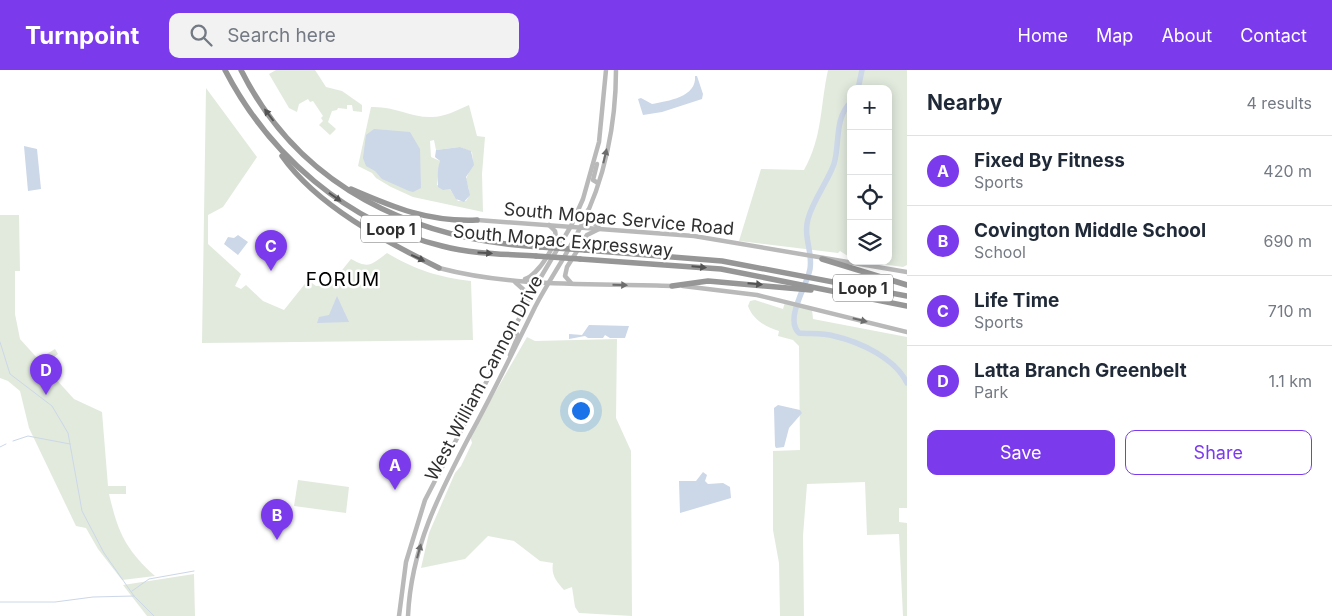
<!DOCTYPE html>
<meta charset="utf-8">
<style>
body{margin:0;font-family:Inter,sans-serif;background:#f2f2f3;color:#1f2937}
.controls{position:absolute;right:15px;top:15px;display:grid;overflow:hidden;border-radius:10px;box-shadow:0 2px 12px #0003}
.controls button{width:45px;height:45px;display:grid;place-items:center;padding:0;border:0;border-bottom:1px solid #e0e1e3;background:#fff;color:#1f2937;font:25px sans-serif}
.you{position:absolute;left:580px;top:340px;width:18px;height:18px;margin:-12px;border:4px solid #fff;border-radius:50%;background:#1a73e8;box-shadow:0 0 0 8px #1a73e833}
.badge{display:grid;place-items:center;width:32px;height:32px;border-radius:50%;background:#7c3aed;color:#fff;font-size:16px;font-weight:700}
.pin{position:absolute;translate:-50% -41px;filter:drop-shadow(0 1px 2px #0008)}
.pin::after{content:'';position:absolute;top:26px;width:18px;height:15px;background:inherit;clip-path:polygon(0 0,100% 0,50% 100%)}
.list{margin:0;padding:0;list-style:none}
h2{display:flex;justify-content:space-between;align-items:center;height:65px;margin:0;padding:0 20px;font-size:21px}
h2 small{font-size:16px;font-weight:400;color:#747a83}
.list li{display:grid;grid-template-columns:32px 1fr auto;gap:15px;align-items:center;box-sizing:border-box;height:70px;padding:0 20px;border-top:1px solid #e0e1e3}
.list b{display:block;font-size:19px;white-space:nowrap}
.list p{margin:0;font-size:16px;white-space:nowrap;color:#747a83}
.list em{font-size:16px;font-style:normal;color:#747a83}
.actions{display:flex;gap:10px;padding:15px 20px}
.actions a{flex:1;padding:11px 0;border:1px solid #7c3aed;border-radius:10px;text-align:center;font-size:18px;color:#7c3aed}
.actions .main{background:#7c3aed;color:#fff}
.icon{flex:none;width:28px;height:28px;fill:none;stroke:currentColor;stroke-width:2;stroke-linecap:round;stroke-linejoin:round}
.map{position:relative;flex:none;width:907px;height:546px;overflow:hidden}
header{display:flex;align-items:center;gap:30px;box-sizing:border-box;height:70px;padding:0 25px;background:#7c3aed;color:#fff}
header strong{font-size:24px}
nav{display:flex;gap:28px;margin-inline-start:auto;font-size:18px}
.search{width:350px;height:45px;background:#f2f2f3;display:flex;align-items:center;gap:12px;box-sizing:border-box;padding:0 18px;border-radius:10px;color:#747a83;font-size:19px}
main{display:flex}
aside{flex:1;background:#fff}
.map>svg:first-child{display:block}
</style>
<header>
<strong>Turnpoint</strong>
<div class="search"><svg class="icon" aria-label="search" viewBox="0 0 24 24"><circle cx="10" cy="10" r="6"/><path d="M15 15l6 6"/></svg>Search here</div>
<nav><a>Home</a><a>Map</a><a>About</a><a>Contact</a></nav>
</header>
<main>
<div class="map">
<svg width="907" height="546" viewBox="0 0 907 546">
<rect width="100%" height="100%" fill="#fff"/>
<g fill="#e2eade" fill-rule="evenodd">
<polygon points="276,0 315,0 326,17 342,21 362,35 362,42 353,41 352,35 347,35 347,39 338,38 337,40 332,41 328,52 336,59 330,65 319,55 323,51 321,48 323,46 313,31 310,32 308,29 299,34 297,42 289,38 269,4"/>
<path d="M 828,0 L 907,0 L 907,195 L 903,197 L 860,191 L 888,191 L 888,19 L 851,19 L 851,188 L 840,181 L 838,183 L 739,171 L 761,99 L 804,100 C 823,66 820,36 828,0 Z"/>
<path d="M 206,18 L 257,87 L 223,137 L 208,145 L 208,174 L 241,204 L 235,216 L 241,219 L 246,215 L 263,231 L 284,240 L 308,210 L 316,216 L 330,215 L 351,189 C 369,199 371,195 387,183 C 416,200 438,207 471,211 L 473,270 L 202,273 Z"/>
<path d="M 469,35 L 477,66 L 485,67 L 482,104 L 483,142 L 413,127 L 391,117 L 376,108 L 372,103 L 358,96 L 371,37 C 395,36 412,48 432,47 C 445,47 457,40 469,35 ZM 434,70 L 436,80 L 460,77 L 472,82 L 473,92 L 466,109 C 468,118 472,123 466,131 L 458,131 L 449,118 L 437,115 L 440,91 L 431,87 L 430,71 Z"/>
<path d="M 0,145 L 19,145 L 20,201 L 15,201 L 15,244 L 20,269 L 38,289 L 55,279 L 58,284 L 43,295 L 74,329 L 102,342 L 108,416 L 126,416 L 126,424 L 109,424 C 118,462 125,479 155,506 L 122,510 L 98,479 L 86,458 L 76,456 L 29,358 L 20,321 L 8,311 L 0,308 Z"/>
<path d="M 755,230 L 783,239 L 785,232 L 812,239 L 813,249 L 907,267 L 907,438 L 899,438 L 899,452 L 907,453 L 907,546 L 903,546 L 899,464 L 867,465 L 865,412 L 807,414 L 803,466 L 804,546 L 780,546 L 779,493 L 773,460 L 773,381 L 800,380 L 799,276 L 793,270 L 778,266 L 779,261 C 766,257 753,250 748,236 L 750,231 Z"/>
<path d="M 527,267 L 535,271 L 617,269 L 616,348 L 631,381 L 632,546 L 579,543 L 575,537 L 572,517 L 564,520 C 556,511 551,505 553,493 L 540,491 L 514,471 L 488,466 L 465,489 L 421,498 L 429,463 L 455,403 L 461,396 L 472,373 L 470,366 Z"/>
<polygon points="298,410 349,417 346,443 294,436"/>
<polygon points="194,504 195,546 147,546 123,515"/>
</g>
<g fill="#ccd7e8">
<path d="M 695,6 L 697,6 L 703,24 L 702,29 L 662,42 L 643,45 L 638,29 L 641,28 L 652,34 C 668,31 697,27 695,6 Z"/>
<polygon points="374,59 410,62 420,79 421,118 413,122 409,121 382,109 375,101 366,96 363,88 366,65"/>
<polygon points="24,76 37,79 41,119 28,121"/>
<path d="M 460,77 L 471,81 L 474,95 L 466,107 L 470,125 L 464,132 L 456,129 L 450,119 L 443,120 L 438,117 C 438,108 437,99 440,91 L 435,87 L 436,80 Z"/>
<polygon points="238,165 248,172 238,185 224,174 228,167 234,168"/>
<polygon points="337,226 349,252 317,253 319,247 329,245"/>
<polygon points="589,255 629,256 625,268 610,268 605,265 603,268 588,268 585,266 569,269 569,264 582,265"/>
<polygon points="778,335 800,340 802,343 789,358 784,377 776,378 775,376 774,338"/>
<polygon points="703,402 707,405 705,411 708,414 723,413 730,417 731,428 680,443 679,411 696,411"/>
</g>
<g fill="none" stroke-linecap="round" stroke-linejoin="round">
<g stroke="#ccd7e8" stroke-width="1">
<polyline points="0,272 10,304 52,336 68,363 82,441 104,483 134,526 154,546"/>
<polyline points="13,371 28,366 70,374"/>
<polyline points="0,377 6,374"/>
<polyline points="132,521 149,509 194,501"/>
<polyline points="0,532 55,532 93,527 134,526"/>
</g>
<g stroke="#ccd7e8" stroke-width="5.5">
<polyline points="858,19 862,0"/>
<path d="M 851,32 C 834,48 840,74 834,94 C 827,113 813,130 808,149 C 803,167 813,182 810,199 C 807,216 784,249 799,263 C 810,264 823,263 834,266 C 860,272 895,288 907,313"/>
</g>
<g stroke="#b9b9b9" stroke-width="4.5">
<polyline points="597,94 593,110 598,113"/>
<polyline points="588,140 592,151 599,158"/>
<polyline points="477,150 694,166 907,202"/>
<path d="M 439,198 C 515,218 595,213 673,216"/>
<path d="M 525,209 C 537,206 559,173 555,161 L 549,155"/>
<polyline points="515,212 524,220 525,235"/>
<polyline points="571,213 565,206 567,197 587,165 599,159"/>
<polyline points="683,216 757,225 907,262"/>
<polyline points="510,285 518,266 515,261"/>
<polyline points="399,546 406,492 425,430 538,212 571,156 583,129 599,72 606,0"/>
<path d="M 408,546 C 411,478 439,424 470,365 C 493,323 514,280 535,237 C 549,210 567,185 580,158 C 605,110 616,53 616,0"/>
</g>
<g stroke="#969696" stroke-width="5.5">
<path d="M 225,0 C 269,85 347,153 442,176 C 472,184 504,184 536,186"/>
<path d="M 241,0 C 300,118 414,170 540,177"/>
<path d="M 282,86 C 318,137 385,171 439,198"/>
<path d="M 351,119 C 395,138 428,152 477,150"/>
<polyline points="585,180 722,191 907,226"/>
<polyline points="580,189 721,199 907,236"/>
<polyline points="822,189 907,215"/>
<polyline points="672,216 708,211 811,220"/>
</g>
<g stroke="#969696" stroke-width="5.5">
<polyline points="540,177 585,180"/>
<polyline points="536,186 580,189"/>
</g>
</g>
<defs><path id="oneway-solid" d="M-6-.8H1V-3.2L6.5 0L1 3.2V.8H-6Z" transform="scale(1.25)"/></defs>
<g fill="#535353">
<use href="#oneway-solid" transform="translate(269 45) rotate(-127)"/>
<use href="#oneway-solid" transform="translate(335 127) rotate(35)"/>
<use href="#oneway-solid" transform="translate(485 183) rotate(4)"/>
<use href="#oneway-solid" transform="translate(418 188) rotate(25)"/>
<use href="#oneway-solid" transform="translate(699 197) rotate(5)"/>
<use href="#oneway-solid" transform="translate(755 214) rotate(5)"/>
</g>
<g fill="#6d6d6d">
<use href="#oneway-solid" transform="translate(605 86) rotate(-77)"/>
<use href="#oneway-solid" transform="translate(620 215) rotate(2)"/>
<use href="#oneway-solid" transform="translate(860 250) rotate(14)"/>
<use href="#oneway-solid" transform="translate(419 481) rotate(-75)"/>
</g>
<g text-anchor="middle" stroke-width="5" stroke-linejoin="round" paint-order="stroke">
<g fill="#fff" stroke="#6d6d6d" stroke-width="1">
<rect x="361" y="145.5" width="60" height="27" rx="4"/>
<rect x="833" y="204.5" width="60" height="27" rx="4"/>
</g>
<g font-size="16" font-weight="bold" fill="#2f2f2f">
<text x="391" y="165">Loop 1</text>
<text x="863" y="224">Loop 1</text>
</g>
<g font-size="18" fill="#2f2f2f" stroke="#fff">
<text transform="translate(619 149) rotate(5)" y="6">South Mopac Service Road</text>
<text transform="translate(563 171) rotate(5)" y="6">South Mopac Expressway</text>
<text transform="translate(484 308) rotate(-62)" y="6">West William Cannon Drive</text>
</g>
<g font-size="19" letter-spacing="1" fill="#000" stroke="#fff">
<text x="343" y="216">FORUM</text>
</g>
</g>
</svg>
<div class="controls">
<button>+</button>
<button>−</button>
<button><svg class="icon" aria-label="locate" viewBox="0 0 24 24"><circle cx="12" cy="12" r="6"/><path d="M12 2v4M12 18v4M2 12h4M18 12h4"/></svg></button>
<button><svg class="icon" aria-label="layers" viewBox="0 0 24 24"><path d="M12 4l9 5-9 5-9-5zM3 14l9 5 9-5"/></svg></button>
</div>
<div class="you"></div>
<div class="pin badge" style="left:395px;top:420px">A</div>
<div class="pin badge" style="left:277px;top:470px">B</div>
<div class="pin badge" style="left:271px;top:201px">C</div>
<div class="pin badge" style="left:46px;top:325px">D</div>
</div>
<aside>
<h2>Nearby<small>4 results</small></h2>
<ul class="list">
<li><span class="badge">A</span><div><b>Fixed By Fitness</b><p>Sports</p></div><em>420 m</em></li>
<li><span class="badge">B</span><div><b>Covington Middle School</b><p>School</p></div><em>690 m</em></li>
<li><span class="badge">C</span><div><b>Life Time</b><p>Sports</p></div><em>710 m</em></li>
<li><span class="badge">D</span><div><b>Latta Branch Greenbelt</b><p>Park</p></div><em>1.1 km</em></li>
</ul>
<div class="actions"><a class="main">Save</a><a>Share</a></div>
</aside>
</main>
